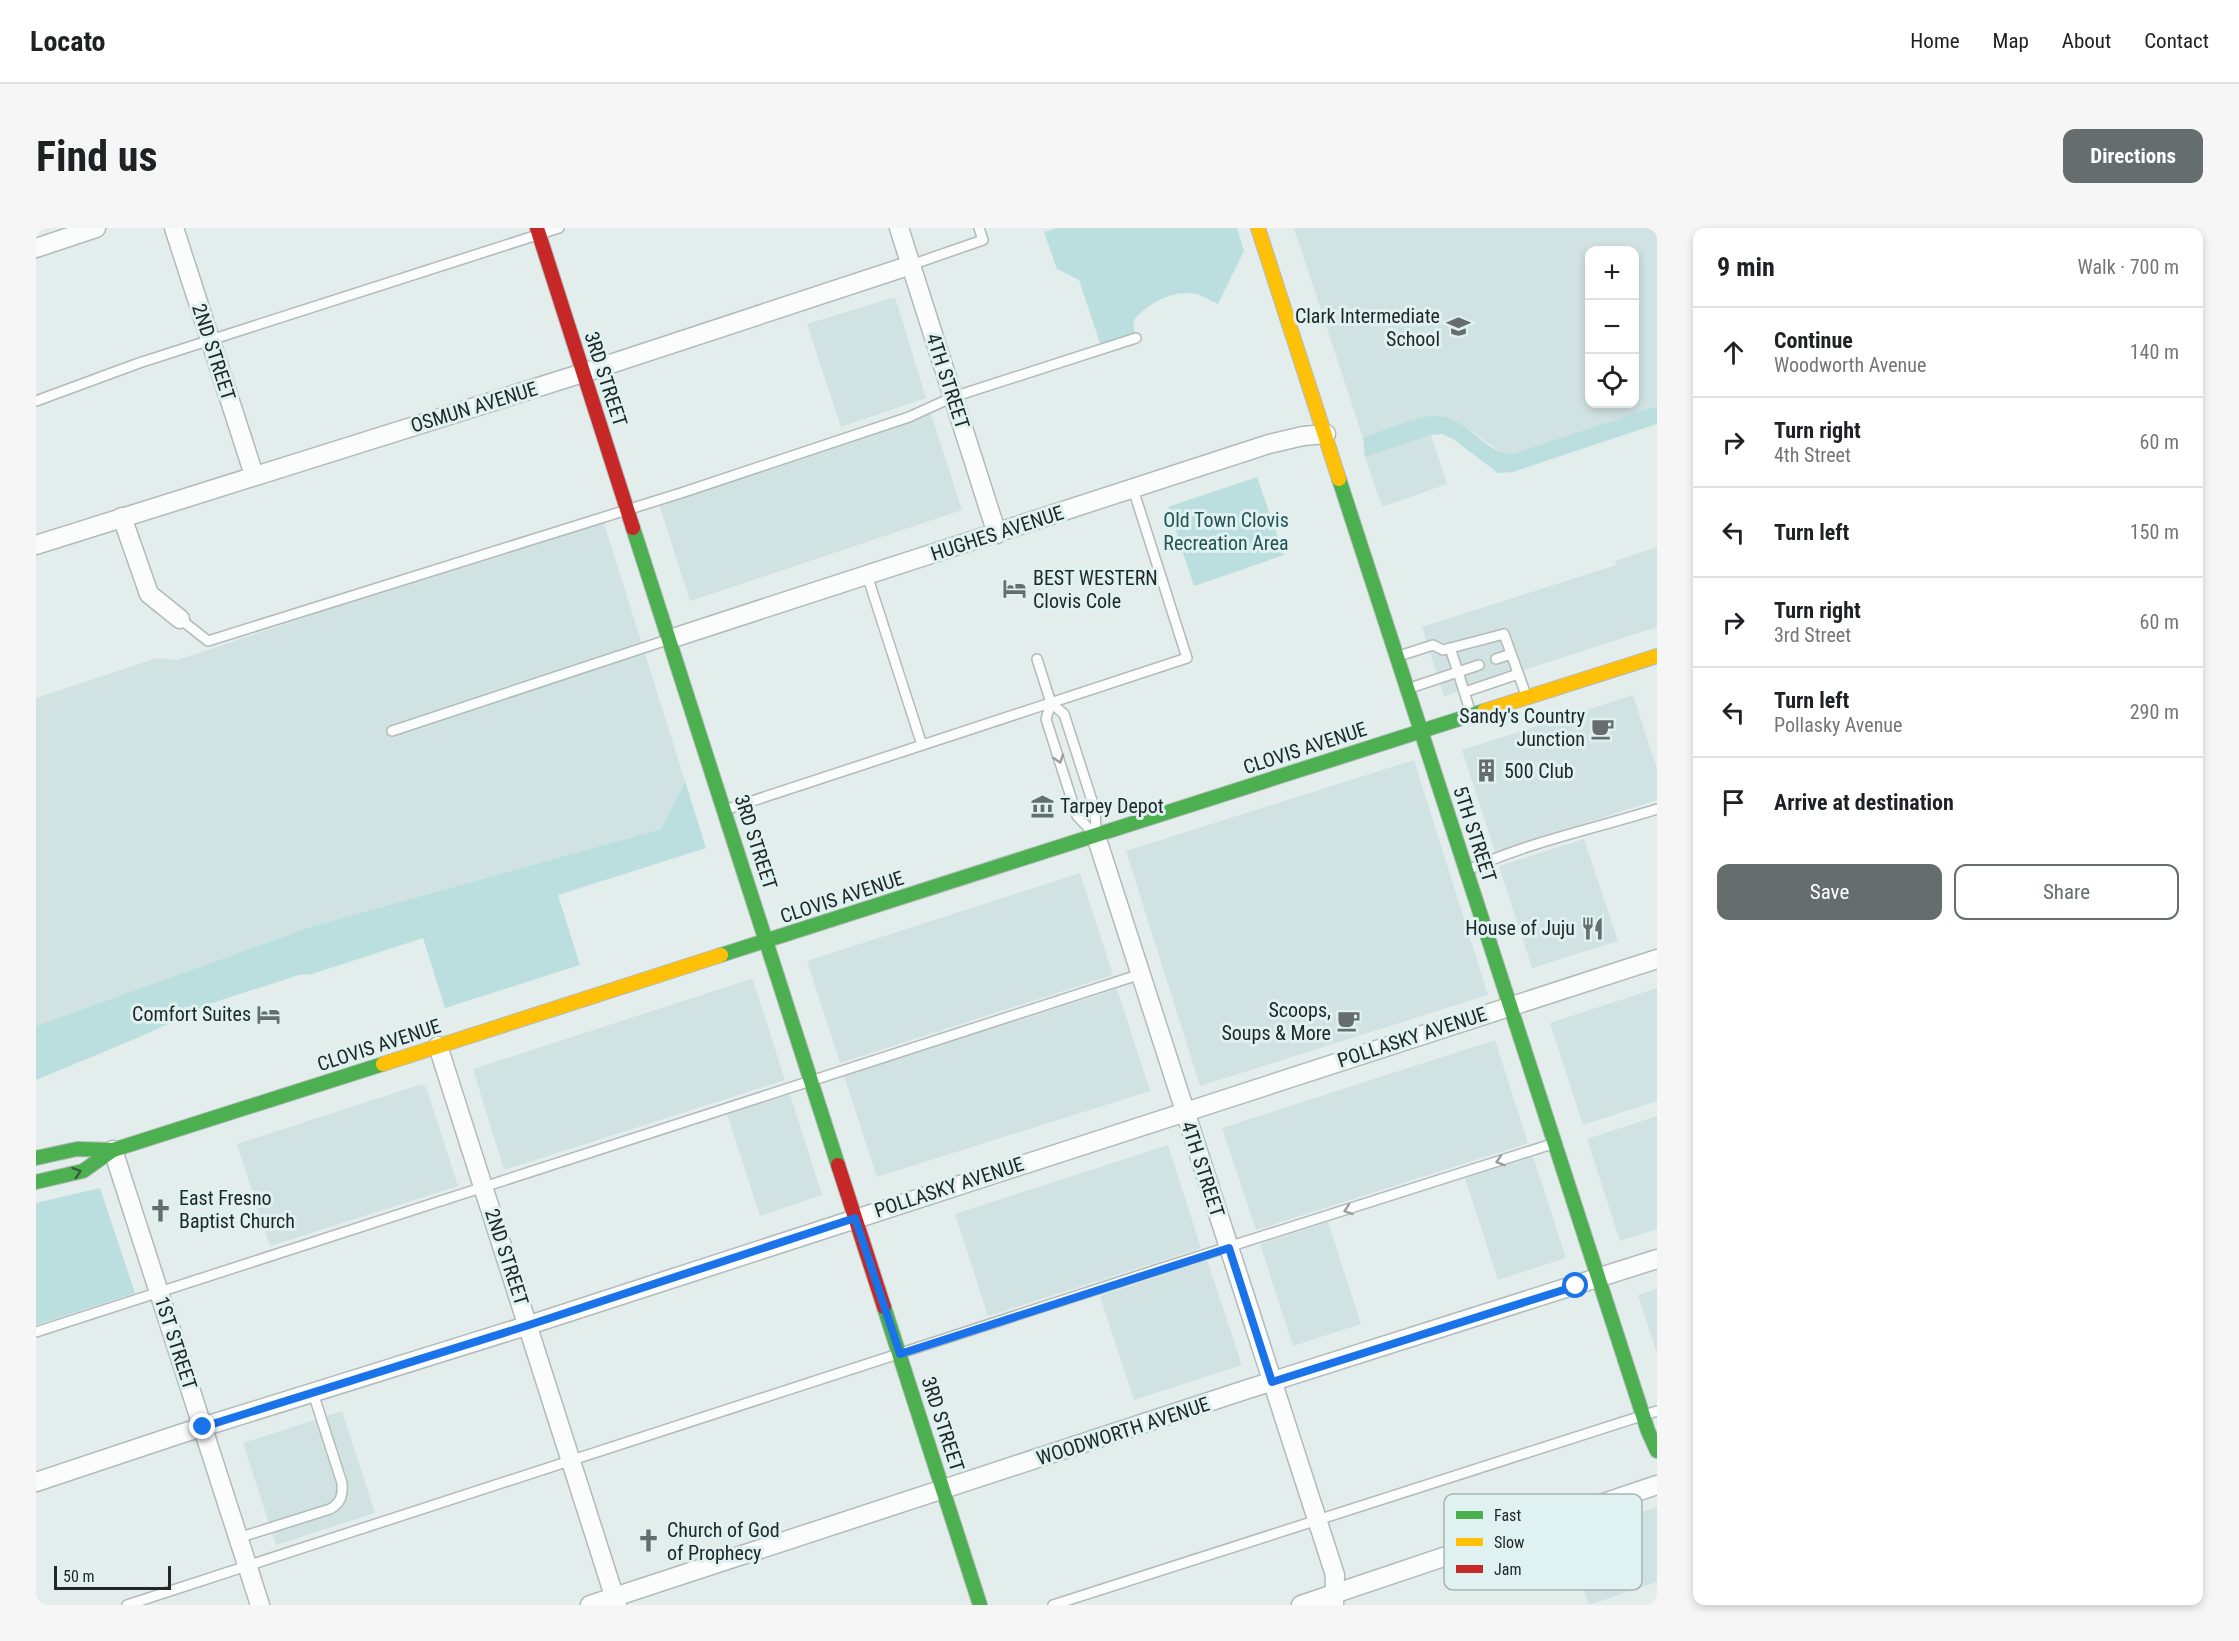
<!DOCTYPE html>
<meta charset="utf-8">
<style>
body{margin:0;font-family:"Roboto Condensed",sans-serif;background:#f6f6f6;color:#202124}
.controls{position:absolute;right:18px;top:18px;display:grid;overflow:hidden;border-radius:12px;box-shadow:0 3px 9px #0003}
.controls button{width:54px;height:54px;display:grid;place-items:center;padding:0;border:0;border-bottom:2px solid #e0e0e0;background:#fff;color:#202124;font:30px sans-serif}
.scale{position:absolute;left:18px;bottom:15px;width:117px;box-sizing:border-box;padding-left:6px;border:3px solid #212828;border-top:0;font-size:16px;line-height:21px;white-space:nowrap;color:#212828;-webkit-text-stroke:4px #dff1f0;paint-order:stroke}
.stop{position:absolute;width:18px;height:18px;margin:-14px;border:4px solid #1a73e8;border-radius:50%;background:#fff}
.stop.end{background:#1a73e8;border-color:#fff;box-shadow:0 2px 6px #0008}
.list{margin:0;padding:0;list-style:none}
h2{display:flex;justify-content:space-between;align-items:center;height:78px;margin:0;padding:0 24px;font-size:26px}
h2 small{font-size:20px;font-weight:400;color:#757577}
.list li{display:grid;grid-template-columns:39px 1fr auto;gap:18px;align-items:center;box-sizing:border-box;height:90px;padding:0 24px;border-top:2px solid #e0e0e0}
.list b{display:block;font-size:22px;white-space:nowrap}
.list p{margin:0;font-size:20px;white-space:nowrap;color:#757577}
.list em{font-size:20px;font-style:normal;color:#757577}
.actions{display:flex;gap:12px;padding:18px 24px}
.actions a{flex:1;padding:14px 0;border:2px solid #656d6d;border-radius:12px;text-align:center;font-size:21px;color:#656d6d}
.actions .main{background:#656d6d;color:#fff}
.icon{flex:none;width:33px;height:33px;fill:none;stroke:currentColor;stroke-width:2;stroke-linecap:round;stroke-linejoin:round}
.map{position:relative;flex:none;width:1621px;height:1377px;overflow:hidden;border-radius:12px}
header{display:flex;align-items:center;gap:36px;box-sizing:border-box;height:84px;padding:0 30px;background:#fff;border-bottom:2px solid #e0e0e0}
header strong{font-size:28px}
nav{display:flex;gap:33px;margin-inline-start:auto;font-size:21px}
.intro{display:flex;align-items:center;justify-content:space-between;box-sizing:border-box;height:144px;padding:0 36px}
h1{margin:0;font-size:42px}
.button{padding:15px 27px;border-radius:12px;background:#656d6d;color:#fff;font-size:21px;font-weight:700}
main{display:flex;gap:36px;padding:0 36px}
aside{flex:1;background:#fff;border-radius:12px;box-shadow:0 3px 9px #0003}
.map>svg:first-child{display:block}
</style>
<header>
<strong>Locato</strong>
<nav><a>Home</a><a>Map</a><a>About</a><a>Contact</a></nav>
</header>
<div class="intro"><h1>Find us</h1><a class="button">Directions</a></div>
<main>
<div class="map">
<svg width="1621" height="1377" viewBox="0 0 1621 1377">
<rect width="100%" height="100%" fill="#e3edec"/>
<g fill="#d0e3e2" fill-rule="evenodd">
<path d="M 1258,0 L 1621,0 L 1621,178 L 1476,226 L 1467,225 L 1419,192 L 1403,188 L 1389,189 L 1327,210 ZM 1554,22 L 1598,22 L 1598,176 L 1554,176 Z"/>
<polygon points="859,69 890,170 805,199 771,96"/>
<polygon points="893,180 926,282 654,373 621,270"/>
<polygon points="1395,207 1411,256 1346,279 1329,229"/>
<polygon points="566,289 649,553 625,601 274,699 0,798 0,470 121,430 141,432 154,428"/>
<polygon points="1621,319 1621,399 1408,468 1386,399 1580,337 1579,333"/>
<polygon points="1597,467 1621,541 1621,572 1459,624 1426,522"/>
<polygon points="1378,532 1452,767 1164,858 1090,623"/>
<polygon points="1548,611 1582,713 1496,740 1463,638"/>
<polygon points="1044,645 1077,747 804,835 771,733"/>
<polygon points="715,751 717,752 749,852 468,942 437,841"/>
<polygon points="1621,760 1621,873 1547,897 1514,795"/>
<polygon points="1081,761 1114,863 841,949 808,848"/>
<polygon points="1459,812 1492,915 1220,1002 1186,900"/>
<polygon points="386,856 390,859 422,958 234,1018 201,916"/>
<polygon points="754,866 786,967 724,988 691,886"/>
<polygon points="1621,888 1621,1001 1584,1013 1551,911"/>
<polygon points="1132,917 1165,1020 952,1088 919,986"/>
<polygon points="1497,928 1530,1030 1462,1052 1429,950"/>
<polygon points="1292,994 1325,1096 1257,1118 1224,1016"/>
<polygon points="1171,1032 1206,1137 1098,1172 1064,1068"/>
<polygon points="1621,1061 1621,1126 1602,1067"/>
<polygon points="306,1183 339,1285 240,1317 207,1215"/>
<polygon points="1621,1279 1621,1354 1553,1377 1530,1309"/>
</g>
<g fill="#bbdfde">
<path d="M 1021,0 L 1201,0 L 1208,23 L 1182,76 C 1175,73 1168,68 1160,66 C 1138,61 1109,76 1097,94 L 1100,110 L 1066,121 L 1043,52 L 1021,41 L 1008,4 Z"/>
<path d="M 1621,178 L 1621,196 L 1477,244 L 1462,245 L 1417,211 L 1406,206 L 1395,207 L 1329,229 L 1327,210 C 1346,204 1384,186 1403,188 C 1432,190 1448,225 1476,226 Z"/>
<polygon points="1221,249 1248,327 1158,358 1132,279"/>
<polygon points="649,553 670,620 522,667 544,737 409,780 387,710 276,746 263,747 176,775 106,808 0,852 0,798 274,699 625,601"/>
<polygon points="64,960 99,1065 0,1097 0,975"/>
</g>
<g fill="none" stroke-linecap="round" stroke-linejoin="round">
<defs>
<g id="lane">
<polyline points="875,37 947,12 943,0"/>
<polyline points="0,173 103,135 523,0"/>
<polyline points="831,347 886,517"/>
<polyline points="144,391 172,413 645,265 873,189 917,169 1100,110"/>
<polyline points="1414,420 1422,444 1443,437"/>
<polyline points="1363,428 1397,417 1407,422 1468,406 1490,467"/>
<polyline points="1001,431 1015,475 1028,486 1059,582 1060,603"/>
<polyline points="1460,431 1475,426"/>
<polyline points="1374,460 1422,444 1435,486"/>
<polyline points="1429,464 1482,446"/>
<polyline points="1015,475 1010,491 1041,588 1057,605"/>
<polyline points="356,503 631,412"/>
<polyline points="689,582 1151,430 1097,261"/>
<path d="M 1432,642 C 1492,614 1558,601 1621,581"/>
<polyline points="0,1104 1105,746"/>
<path d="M 202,1310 L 294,1281 C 305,1275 307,1267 306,1255 L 277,1165"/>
<polyline points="91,1377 1123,1041 1516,916"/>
<polyline points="1017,1377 1621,1183"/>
</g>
<g id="street">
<polyline points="138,0 218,247"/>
<polyline points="863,0 961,306"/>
<polyline points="0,20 60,0"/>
<polyline points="86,289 113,366 144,391"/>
<polyline points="0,317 547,145 875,37"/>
<polyline points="634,411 1233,216 1267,208 1290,206"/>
<polyline points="1060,608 1299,1347 1298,1377"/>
<polyline points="402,818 581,1377"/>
<polyline points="77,922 224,1377"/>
<polyline points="0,1254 144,1206 493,1097 1621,731"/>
<polyline points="554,1377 1212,1161 1621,1031"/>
<polyline points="1265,1377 1621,1257"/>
</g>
<g id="fast">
<polyline points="1303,251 1385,503"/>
<polyline points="597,300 802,937"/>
<polyline points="1385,503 1612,1203 1621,1223"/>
<polyline points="685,727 1448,483"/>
<polyline points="0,930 41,921 77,922 347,836"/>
<polyline points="0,954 47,943 77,922"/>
<polyline points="848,1079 944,1377"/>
</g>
<g id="slow">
<polyline points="1222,0 1303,251"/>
<polyline points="1448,483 1621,428"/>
<polyline points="347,836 685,727"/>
</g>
<g id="jam">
<polyline points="501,0 597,300"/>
<polyline points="802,937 848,1079"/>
</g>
</defs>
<use href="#lane" stroke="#b3bbba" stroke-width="12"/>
<use href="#street" stroke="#b3bbba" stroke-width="21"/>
<use href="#fast" stroke="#b3bbba" stroke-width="16"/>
<use href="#slow" stroke="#b3bbba" stroke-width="16"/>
<use href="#jam" stroke="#b3bbba" stroke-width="16"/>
<use href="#lane" stroke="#fbfcfc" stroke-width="9"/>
<use href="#street" stroke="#fbfcfc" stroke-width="18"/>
<use href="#fast" stroke="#4caf50" stroke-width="14"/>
<use href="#slow" stroke="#ffc107" stroke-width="14"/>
<use href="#jam" stroke="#c62828" stroke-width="14"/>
</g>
<defs><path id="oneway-chevron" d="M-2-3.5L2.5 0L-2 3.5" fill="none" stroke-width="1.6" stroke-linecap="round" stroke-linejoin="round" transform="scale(1.5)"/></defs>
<g stroke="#999d9d">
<use href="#oneway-chevron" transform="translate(1023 531) rotate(72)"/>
<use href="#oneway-chevron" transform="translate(1464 933) rotate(162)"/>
<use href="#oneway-chevron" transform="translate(1312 982) rotate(162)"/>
</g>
<use stroke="#325e38" href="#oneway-chevron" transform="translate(41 944) rotate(-19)"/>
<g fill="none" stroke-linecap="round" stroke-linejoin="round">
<polyline stroke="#1a73e8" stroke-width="8" points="167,1199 493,1097 819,990 864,1126 1193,1020 1236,1154 1540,1058"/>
</g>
<defs>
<symbol id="school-bare" viewBox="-9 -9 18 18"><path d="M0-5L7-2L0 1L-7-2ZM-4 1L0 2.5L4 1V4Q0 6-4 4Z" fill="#656d6d" stroke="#dff1f0" stroke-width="2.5" paint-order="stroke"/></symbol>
<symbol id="hotel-bare" viewBox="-9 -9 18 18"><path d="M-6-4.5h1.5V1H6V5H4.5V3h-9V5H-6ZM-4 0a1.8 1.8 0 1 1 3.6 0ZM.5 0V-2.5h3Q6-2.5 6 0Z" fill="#656d6d" stroke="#dff1f0" stroke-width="2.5" paint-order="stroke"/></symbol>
<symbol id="cafe-bare" viewBox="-9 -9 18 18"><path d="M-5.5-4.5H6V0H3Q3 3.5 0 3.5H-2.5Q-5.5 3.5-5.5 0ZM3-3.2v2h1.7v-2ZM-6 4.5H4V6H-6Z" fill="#656d6d" stroke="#dff1f0" stroke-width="2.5" paint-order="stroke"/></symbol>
<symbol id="building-bare" viewBox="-9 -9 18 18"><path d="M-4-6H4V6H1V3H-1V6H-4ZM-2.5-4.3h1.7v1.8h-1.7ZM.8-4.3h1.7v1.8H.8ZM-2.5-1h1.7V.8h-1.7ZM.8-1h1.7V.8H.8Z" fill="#656d6d" stroke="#dff1f0" stroke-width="2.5" paint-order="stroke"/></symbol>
<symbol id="museum-bare" viewBox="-9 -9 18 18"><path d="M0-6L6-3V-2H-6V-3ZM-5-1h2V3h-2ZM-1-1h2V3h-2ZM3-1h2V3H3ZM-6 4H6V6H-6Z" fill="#656d6d" stroke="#dff1f0" stroke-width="2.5" paint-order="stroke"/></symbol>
<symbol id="restaurant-bare" viewBox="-9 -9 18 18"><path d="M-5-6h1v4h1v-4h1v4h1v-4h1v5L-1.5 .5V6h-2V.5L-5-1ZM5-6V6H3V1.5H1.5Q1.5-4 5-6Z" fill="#656d6d" stroke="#dff1f0" stroke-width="2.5" paint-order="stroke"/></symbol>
<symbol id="church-bare" viewBox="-9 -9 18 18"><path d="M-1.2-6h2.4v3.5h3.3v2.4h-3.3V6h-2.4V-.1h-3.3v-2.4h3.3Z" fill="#656d6d" stroke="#dff1f0" stroke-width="2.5" paint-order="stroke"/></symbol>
</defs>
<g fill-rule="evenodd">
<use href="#school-bare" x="1406" y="82" width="33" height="33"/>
<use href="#hotel-bare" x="962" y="344" width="33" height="33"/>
<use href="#cafe-bare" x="1550" y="484" width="33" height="33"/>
<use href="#building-bare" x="1434" y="526" width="33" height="33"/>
<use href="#museum-bare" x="990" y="562" width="33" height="33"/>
<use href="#restaurant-bare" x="1540" y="684" width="33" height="33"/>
<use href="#hotel-bare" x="216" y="770" width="33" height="33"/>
<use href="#cafe-bare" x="1296" y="776" width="33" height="33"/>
<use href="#church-bare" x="108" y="966" width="33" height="33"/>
<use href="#church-bare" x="596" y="1296" width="33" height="33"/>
</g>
<g text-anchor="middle" stroke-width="6" stroke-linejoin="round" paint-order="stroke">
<g font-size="20" fill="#212828" stroke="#dff1f0" text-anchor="end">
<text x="1404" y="95">Clark Intermediate<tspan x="1404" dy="23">School</tspan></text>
<text x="997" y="357" text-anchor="start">BEST WESTERN<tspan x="997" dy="23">Clovis Cole</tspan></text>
<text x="1549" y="495">Sandy's Country<tspan x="1549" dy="23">Junction</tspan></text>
<text x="1468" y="550" text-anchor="start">500 Club</text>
<text x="1024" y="585" text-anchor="start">Tarpey Depot</text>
<text x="1539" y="707">House of Juju</text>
<text x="1295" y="789">Scoops,<tspan x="1295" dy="23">Soups &amp; More</tspan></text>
<text x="215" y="793">Comfort Suites</text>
<text x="143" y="977" text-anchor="start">East Fresno<tspan x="143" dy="23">Baptist Church</tspan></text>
<text x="631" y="1309" text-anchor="start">Church of God<tspan x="631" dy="23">of Prophecy</tspan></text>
</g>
<g font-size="20" fill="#212828" stroke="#dff1f0">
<text transform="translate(178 124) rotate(72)" y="7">2ND STREET</text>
<text transform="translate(570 151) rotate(72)" y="7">3RD STREET</text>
<text transform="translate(912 153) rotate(72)" y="7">4TH STREET</text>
<text transform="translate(438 179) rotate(-17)" y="7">OSMUN AVENUE</text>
<text transform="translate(961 305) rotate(-18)" y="7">HUGHES AVENUE</text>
<text transform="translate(1269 520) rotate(-18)" y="7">CLOVIS AVENUE</text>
<text transform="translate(1439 606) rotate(72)" y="7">5TH STREET</text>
<text transform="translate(720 614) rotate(72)" y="7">3RD STREET</text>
<text transform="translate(806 669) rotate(-18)" y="7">CLOVIS AVENUE</text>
<text transform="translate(1376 809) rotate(-18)" y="7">POLLASKY AVENUE</text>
<text transform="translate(343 817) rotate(-18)" y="7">CLOVIS AVENUE</text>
<text transform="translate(1167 941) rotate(72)" y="7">4TH STREET</text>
<text transform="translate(913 959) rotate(-18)" y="7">POLLASKY AVENUE</text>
<text transform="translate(471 1029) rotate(72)" y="7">2ND STREET</text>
<text transform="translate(140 1115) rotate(72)" y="7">1ST STREET</text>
<text transform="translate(907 1196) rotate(72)" y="7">3RD STREET</text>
<text transform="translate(1087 1203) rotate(-18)" y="7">WOODWORTH AVENUE</text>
</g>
<g font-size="20" fill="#255253" stroke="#dff1f0">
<text x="1190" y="299">Old Town Clovis<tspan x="1190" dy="23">Recreation Area</tspan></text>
</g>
</g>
<rect x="1408" y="1266" width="198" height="96" rx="9" fill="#dff1f0" stroke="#a6b5b4" stroke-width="1.5"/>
<rect x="1420" y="1283" width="27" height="8" fill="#4caf50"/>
<rect x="1420" y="1310" width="27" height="8" fill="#ffc107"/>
<rect x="1420" y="1337" width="27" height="8" fill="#c62828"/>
<g font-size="16" fill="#212828">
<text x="1458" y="1293">Fast</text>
<text x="1458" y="1320">Slow</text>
<text x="1458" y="1347">Jam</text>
</g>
</svg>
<div class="controls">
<button>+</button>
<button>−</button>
<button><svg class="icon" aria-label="locate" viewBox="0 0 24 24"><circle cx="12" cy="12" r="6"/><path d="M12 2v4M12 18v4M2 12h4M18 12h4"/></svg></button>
</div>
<div class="scale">50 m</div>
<div class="stop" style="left:1540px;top:1058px"></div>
<div class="stop end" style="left:167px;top:1199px"></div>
</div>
<aside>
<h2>9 min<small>Walk · 700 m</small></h2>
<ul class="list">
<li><svg class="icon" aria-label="ahead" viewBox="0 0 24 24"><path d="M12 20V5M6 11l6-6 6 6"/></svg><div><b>Continue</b><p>Woodworth Avenue</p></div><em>140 m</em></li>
<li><svg class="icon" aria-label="right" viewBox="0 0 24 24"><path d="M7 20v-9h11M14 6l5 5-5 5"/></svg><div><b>Turn right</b><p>4th Street</p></div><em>60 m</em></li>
<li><svg class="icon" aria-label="left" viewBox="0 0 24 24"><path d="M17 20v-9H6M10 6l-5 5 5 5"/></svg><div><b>Turn left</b></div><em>150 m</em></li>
<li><svg class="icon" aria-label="right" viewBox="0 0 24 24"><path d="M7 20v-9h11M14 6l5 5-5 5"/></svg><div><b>Turn right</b><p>3rd Street</p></div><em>60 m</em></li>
<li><svg class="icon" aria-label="left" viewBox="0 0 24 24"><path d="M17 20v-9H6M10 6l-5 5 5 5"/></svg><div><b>Turn left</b><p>Pollasky Avenue</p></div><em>290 m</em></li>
<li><svg class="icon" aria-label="arrive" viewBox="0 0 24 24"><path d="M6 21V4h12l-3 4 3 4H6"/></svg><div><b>Arrive at destination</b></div></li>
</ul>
<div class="actions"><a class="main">Save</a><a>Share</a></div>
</aside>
</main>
